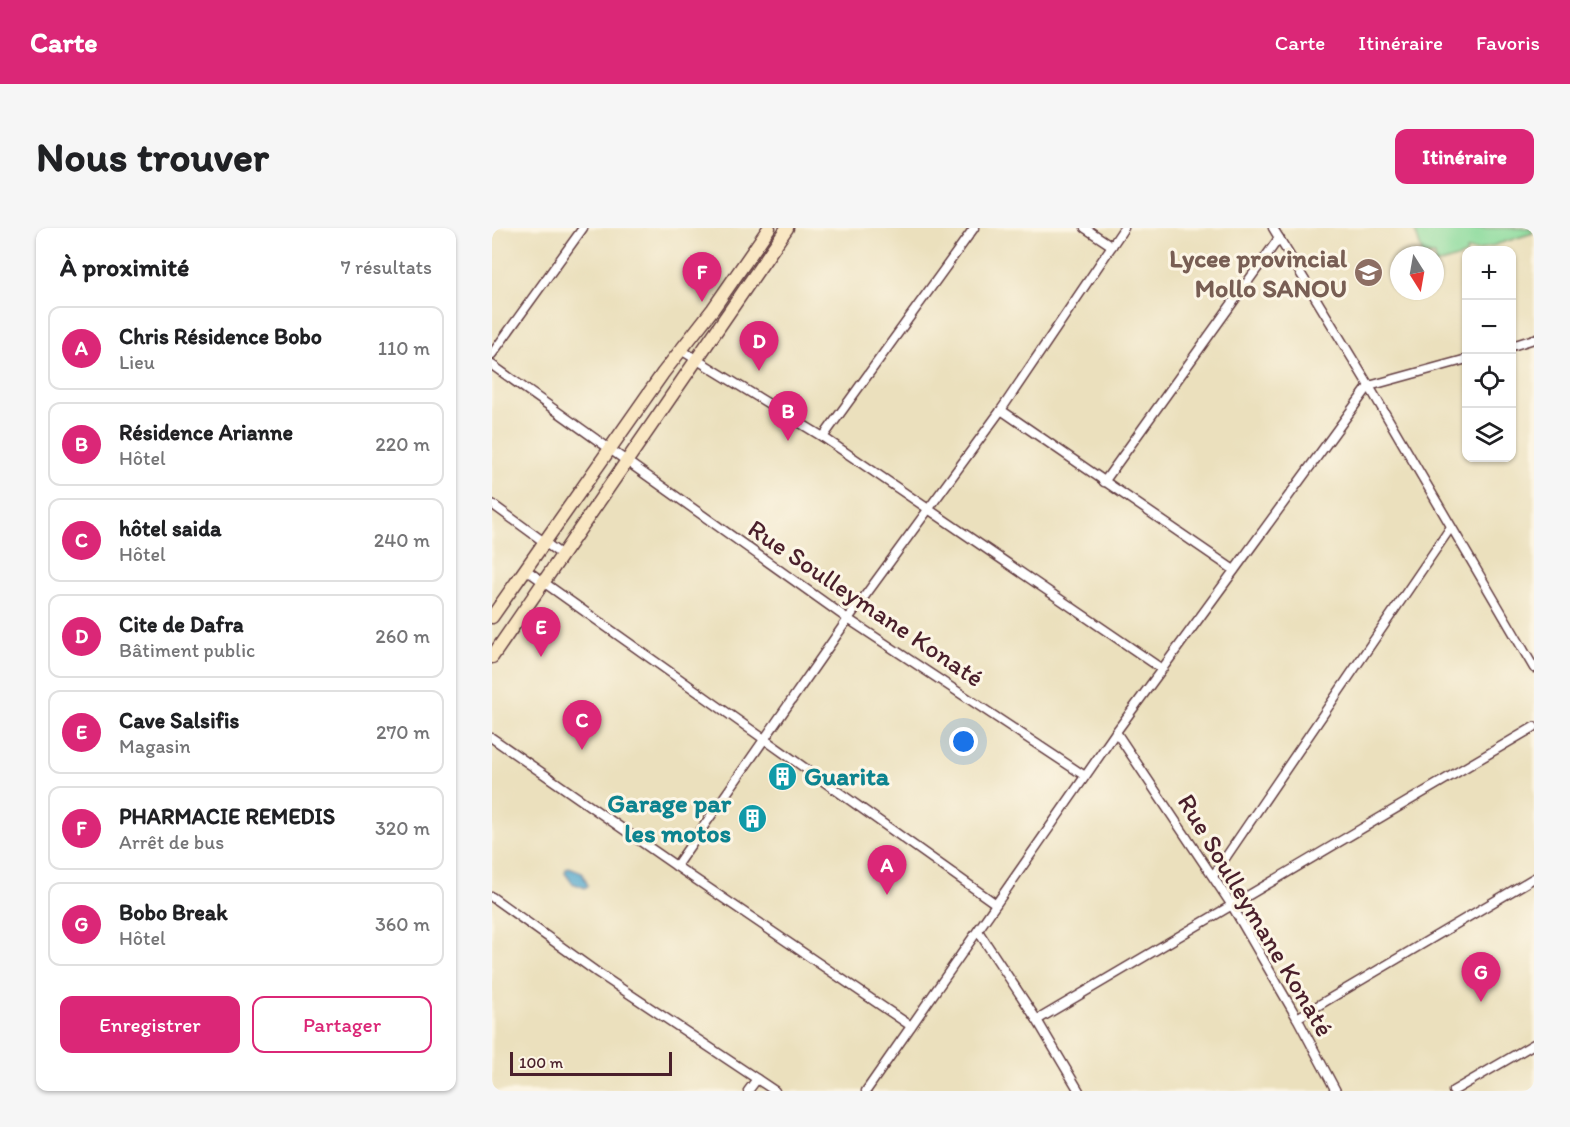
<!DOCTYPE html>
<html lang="fr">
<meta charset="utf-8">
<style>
body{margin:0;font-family:Itim,sans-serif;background:#f6f6f6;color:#202124}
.controls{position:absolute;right:18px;top:18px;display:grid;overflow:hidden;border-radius:12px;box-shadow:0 2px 4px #0004}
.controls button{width:54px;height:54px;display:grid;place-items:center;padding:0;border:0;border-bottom:2px solid #e0e0e0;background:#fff;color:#202124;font:30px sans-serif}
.compass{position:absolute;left:898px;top:18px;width:54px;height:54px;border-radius:50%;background:#fff;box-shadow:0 2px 4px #0004;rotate:169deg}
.scale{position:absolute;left:18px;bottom:15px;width:162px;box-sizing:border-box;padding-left:6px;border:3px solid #4a1f2b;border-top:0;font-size:16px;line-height:21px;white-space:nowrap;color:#4a1f2b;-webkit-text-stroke:4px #fcf5e5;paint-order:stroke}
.you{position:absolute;left:472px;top:514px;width:21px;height:21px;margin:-15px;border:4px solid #fff;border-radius:50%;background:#1a73e8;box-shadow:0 0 0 9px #1a73e833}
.badge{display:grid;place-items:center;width:39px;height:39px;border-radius:50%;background:#db2777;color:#fff;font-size:20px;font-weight:700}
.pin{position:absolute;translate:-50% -50px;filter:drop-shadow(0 2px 3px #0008)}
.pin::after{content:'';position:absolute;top:32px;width:21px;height:18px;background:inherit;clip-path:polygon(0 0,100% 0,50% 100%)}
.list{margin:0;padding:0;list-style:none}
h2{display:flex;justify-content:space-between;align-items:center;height:78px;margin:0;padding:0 24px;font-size:26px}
h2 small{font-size:20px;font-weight:400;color:#757577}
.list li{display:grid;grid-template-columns:39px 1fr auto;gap:18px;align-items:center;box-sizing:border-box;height:84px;margin:0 12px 12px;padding:0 12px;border:2px solid #e0e0e0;border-radius:12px}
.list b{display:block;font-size:22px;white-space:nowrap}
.list p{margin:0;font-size:20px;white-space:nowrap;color:#757577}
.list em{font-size:20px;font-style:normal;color:#757577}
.actions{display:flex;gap:12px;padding:18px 24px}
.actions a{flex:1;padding:14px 0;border:2px solid #db2777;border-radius:12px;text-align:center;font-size:21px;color:#db2777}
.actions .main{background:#db2777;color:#fff}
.icon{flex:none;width:33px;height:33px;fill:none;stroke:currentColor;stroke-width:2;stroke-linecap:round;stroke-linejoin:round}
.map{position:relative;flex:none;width:1042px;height:863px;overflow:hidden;border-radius:12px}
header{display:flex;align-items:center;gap:36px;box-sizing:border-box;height:84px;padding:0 30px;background:#db2777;color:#fff}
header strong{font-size:28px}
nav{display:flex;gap:33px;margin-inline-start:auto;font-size:21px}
.intro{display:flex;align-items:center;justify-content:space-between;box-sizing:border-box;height:144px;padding:0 36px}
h1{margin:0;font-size:42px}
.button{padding:15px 27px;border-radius:12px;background:#db2777;color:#fff;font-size:21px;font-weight:700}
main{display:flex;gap:36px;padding:0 36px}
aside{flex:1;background:#fff;border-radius:12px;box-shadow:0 2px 4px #0004}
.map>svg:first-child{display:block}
</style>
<header>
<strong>Carte</strong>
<nav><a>Carte</a><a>Itinéraire</a><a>Favoris</a></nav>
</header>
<div class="intro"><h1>Nous trouver</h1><a class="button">Itinéraire</a></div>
<main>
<aside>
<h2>À proximité<small>7 résultats</small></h2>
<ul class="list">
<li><span class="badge">A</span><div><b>Chris Résidence Bobo</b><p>Lieu</p></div><em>110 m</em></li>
<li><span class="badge">B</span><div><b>Résidence Arianne</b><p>Hôtel</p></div><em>220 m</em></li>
<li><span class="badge">C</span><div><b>hôtel saida</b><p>Hôtel</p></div><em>240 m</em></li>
<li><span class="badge">D</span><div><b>Cite de Dafra</b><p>Bâtiment public</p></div><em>260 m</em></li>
<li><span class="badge">E</span><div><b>Cave Salsifis</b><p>Magasin</p></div><em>270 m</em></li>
<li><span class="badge">F</span><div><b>PHARMACIE REMEDIS</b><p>Arrêt de bus</p></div><em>320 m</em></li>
<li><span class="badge">G</span><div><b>Bobo Break</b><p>Hôtel</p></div><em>360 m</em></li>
</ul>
<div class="actions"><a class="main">Enregistrer</a><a>Partager</a></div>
</aside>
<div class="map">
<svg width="1042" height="863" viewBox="0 0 1042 863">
<rect width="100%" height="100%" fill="#fcf5e5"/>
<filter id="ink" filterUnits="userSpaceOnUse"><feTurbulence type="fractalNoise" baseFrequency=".0167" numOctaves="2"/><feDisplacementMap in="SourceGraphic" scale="12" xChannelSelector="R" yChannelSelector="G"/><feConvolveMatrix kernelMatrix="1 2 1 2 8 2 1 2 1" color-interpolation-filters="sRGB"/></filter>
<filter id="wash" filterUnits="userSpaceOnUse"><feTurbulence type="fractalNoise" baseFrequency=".008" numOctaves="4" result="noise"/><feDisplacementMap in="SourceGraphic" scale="24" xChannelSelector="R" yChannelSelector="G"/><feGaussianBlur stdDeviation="1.35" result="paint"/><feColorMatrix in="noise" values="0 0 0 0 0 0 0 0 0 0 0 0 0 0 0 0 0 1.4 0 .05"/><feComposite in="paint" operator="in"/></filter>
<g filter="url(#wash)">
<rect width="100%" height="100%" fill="#ebe0bd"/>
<polygon fill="#89da9b" stroke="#6a7c63" stroke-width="1.5" points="922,0 1039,0 1041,5 987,22 975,22 974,27 943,37 943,27 931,27"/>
<polygon fill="#50a6cc" stroke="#4d627c" stroke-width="1.5" points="77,639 90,644 96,658 93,660 80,655 73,645 74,641"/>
</g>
<g filter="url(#ink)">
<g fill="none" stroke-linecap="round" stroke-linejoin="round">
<defs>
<g id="street">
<polyline points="593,0 620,18"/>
<polyline points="781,0 877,158 1042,440"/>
<polyline points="1020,118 1042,111"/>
<polyline points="189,122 331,209 670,441"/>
<polyline points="0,126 91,0"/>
<polyline points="0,137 356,391 593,548"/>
<polyline points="509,182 742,342"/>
<polyline points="331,209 482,0"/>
<polyline points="612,254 787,10"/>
<polyline points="0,276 70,327"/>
<polyline points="33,341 504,676"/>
<polyline points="624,504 739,676 805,790 844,863"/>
<polyline points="0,510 184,638 419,798"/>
<polyline points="184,638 356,391 509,182 632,0"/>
<polyline points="721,648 959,299"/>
<polyline points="0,669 106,745 283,863"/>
<polyline points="486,703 545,792 587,863"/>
<polyline points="805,790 1042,650"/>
<polyline points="545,792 1042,499"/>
<polyline points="256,863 265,851"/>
<polyline points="374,863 624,504 877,158 975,131"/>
<polyline points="961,863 1042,816"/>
</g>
<g id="secondary">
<polyline points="0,389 171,145 221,81 277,0"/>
<polyline points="0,429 295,0"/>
</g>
</defs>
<use href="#street" stroke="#623c41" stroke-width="11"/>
<use href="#secondary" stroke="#623c41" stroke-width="15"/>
<use href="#street" stroke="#fff" stroke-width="8"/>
<use href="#secondary" stroke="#f9e7c3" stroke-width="12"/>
</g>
</g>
<defs>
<symbol id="school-disc" viewBox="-11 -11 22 22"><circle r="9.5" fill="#8d6e63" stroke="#fcf5e5"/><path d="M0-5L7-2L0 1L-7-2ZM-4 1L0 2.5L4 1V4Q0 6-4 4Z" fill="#fff"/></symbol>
<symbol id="building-disc" viewBox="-11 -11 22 22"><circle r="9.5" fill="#0f9aa8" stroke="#fcf5e5"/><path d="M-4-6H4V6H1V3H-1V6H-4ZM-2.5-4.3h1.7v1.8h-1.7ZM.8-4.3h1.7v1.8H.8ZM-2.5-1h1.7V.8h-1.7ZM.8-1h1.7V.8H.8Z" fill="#fff"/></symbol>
</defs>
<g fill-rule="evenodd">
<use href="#school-disc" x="860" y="28" width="33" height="33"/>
<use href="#building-disc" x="274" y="532" width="33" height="33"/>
<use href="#building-disc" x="244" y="574" width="33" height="33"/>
</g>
<g text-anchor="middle" stroke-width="6" stroke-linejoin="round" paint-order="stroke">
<g font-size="26" font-weight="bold" fill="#785e54" stroke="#fcf5e5" text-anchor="end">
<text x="855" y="39">Lycee provincial<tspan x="855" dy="30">Mollo SANOU</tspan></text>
</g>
<g font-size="26" fill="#4a1f2b" stroke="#fcf5e5">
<text transform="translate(374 375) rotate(34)" y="9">Rue Soulleymane Konaté</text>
<text transform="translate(764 687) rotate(59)" y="9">Rue Soulleymane Konaté</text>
</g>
<g font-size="26" font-weight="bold" fill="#0d838f" stroke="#fcf5e5" text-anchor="start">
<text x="312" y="557">Guarita</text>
<text x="239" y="584" text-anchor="end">Garage par<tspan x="239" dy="30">les motos</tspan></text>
</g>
</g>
</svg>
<div class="controls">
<button>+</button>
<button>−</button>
<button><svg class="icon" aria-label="locate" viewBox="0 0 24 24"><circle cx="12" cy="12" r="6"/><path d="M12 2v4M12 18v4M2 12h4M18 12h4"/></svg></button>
<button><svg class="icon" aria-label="layers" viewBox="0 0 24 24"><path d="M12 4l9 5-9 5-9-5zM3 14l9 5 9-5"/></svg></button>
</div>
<svg class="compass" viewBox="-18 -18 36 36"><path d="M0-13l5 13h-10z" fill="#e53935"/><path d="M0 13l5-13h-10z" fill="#757577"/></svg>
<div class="scale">100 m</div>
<div class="you"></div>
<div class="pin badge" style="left:395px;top:667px">A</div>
<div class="pin badge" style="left:296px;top:213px">B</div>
<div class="pin badge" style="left:90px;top:522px">C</div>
<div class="pin badge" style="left:267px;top:143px">D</div>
<div class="pin badge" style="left:49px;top:429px">E</div>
<div class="pin badge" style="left:210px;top:74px">F</div>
<div class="pin badge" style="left:989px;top:774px">G</div>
</div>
</main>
